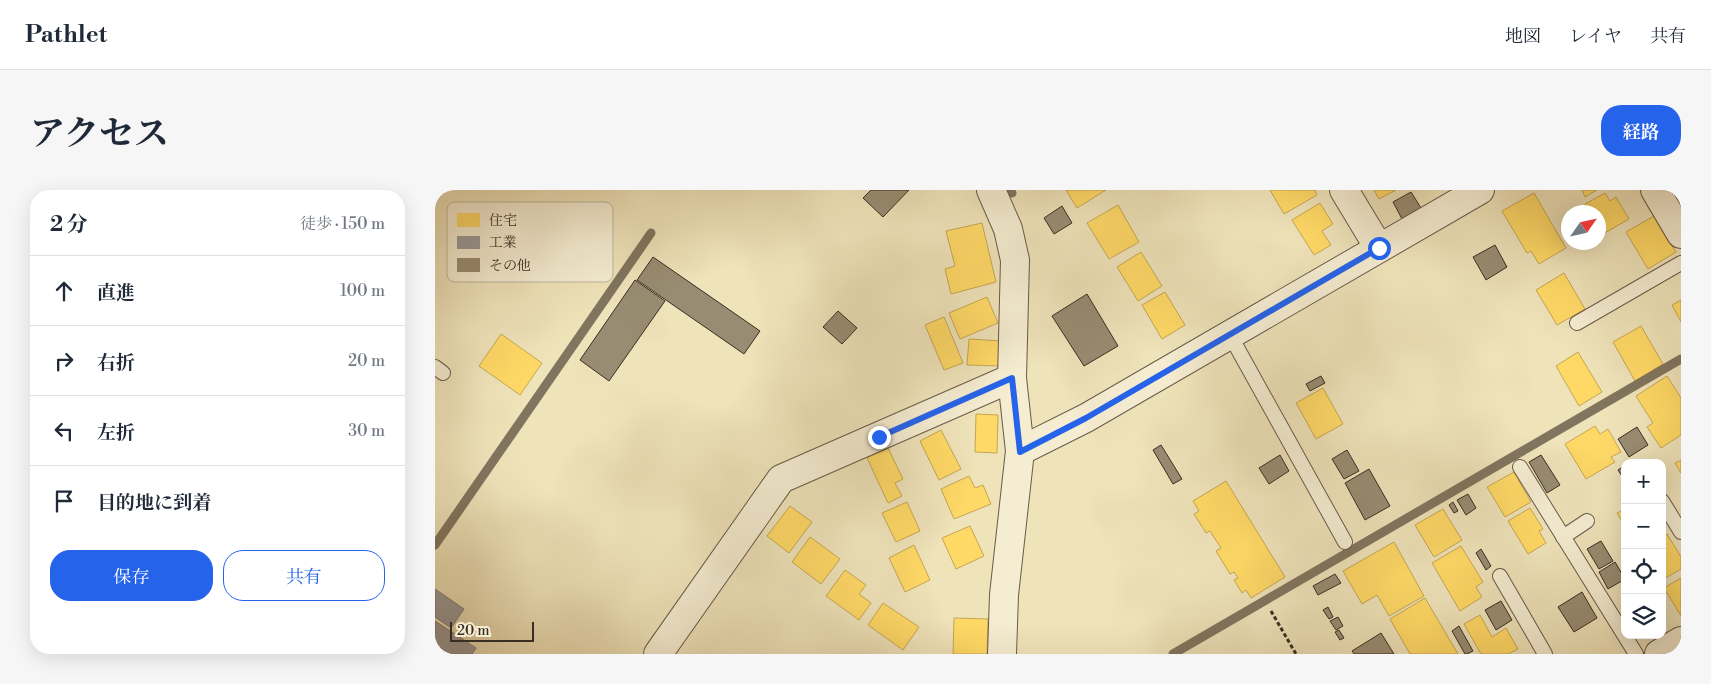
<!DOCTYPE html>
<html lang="ja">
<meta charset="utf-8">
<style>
body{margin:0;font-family:"Libre Bodoni","Noto Serif JP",serif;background:#f6f6f7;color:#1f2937}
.controls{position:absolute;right:15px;bottom:15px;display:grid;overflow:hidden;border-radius:10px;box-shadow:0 5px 20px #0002}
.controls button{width:45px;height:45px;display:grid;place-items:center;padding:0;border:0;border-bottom:1px solid #e0e1e3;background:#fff;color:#1f2937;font:25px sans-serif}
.compass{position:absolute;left:1126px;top:15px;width:45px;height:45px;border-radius:50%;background:#fff;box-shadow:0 5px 20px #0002;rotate:56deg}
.scale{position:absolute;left:15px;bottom:12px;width:84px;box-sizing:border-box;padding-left:5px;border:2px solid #3a2e23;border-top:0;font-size:14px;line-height:18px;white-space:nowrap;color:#3a2e23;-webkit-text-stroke:4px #f5edd2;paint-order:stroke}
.stop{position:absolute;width:15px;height:15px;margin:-11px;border:4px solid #2563eb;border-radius:50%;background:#fff}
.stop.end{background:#2563eb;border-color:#fff;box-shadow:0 1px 5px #0008}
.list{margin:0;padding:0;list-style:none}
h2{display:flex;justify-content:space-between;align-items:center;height:65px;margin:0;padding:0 20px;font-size:21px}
h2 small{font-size:16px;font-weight:400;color:#747a83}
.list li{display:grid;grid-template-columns:32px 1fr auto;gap:15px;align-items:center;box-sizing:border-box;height:70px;padding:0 20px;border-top:1px solid #e0e1e3}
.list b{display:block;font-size:19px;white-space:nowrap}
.list em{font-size:16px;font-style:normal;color:#747a83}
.actions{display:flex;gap:10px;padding:15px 20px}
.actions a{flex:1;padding:11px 0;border:1px solid #2563eb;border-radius:20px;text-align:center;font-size:18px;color:#2563eb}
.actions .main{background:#2563eb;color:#fff}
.icon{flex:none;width:28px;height:28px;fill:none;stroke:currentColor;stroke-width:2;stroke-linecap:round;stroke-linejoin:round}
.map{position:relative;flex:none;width:1246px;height:464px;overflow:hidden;border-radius:20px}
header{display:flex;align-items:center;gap:30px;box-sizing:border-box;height:70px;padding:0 25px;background:#fff;border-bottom:1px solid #e0e1e3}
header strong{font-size:24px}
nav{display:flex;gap:28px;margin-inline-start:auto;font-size:18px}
.intro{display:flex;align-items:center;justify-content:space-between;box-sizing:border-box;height:120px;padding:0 30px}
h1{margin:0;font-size:35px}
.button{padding:12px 22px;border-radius:20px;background:#2563eb;color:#fff;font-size:18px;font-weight:700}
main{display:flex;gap:30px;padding:0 30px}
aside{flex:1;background:#fff;border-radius:20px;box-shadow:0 5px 20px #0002}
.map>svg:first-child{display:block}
</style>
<header>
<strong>Pathlet</strong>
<nav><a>地図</a><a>レイヤ</a><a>共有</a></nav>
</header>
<div class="intro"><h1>アクセス</h1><a class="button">経路</a></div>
<main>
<aside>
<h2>2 分<small>徒歩 · 150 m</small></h2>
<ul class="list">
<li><svg class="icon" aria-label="ahead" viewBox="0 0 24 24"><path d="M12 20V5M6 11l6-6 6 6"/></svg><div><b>直進</b></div><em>100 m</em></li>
<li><svg class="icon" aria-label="right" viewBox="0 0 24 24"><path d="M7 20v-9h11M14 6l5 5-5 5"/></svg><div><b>右折</b></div><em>20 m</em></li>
<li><svg class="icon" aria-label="left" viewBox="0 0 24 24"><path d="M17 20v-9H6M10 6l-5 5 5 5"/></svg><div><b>左折</b></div><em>30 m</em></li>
<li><svg class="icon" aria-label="arrive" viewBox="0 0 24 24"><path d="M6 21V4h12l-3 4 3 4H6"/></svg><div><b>目的地に到着</b></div></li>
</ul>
<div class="actions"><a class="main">保存</a><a>共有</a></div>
</aside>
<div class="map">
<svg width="1246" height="464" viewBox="0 0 1246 464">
<rect width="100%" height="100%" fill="#efe3ba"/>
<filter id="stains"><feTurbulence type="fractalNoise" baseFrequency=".004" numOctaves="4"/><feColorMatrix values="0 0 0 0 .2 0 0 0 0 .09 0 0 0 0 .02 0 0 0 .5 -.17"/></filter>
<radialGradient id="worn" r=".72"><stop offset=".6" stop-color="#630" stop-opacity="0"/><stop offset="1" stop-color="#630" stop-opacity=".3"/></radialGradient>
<g fill="#ffd966" stroke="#c4a652">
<polygon points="631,0 671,0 642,18"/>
<polygon points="835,0 880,0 882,5 849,24"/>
<polygon points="939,0 961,0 944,9"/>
<polygon points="1147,0 1162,0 1150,7"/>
<polygon points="1099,3 1131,58 1104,74 1096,61 1092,63 1067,21"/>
<polygon points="1170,3 1175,11 1181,7 1194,29 1168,44 1164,36 1164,22 1156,22 1150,14"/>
<polygon points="885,13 898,34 887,41 896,55 879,65 857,30"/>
<polygon points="683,15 704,52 674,69 652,33"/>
<polygon points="1219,26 1241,62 1213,79 1191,42"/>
<polygon points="547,33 561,92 516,104 510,79 520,76 511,41"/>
<polygon points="706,62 727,96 703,111 682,77"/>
<polygon points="1129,83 1150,119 1122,135 1101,100"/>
<polygon points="730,102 750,135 727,149 707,115"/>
<polygon points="552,107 563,133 525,149 514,123"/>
<polygon points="1246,110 1246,132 1237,115"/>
<polygon points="509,127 528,173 509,180 490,135"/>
<polygon points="1206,136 1228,174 1200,191 1178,152"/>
<polygon points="66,144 107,173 85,205 44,176"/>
<polygon points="534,149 567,151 566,176 532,175"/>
<polygon points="1143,162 1167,202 1144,216 1121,176"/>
<polygon points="1232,186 1246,208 1246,245 1226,258 1212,237 1218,233 1201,206"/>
<polygon points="888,198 908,234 881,249 861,213"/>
<polygon points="541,224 563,225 562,263 540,262"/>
<polygon points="1160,236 1165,244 1173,239 1186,262 1176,267 1180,272 1151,289 1130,254"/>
<polygon points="506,240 526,279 504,290 485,251"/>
<polygon points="453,258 468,289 460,293 467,306 453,313 432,268"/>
<polygon points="1246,270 1246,283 1240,273"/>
<polygon points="1079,282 1096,312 1070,327 1052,297"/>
<polygon points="534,286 540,298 548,295 556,314 519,329 506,299"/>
<polygon points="791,291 850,387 816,408 811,400 807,403 799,390 803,388 799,382 795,384 781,361 786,358 775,341 771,343 759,324 764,321 758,311"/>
<polygon points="472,312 485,341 461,352 447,323"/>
<polygon points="355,316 377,332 354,363 332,346"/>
<polygon points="1095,318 1108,339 1104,341 1111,353 1093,364 1073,331"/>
<polygon points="1008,319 1027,350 999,367 980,335"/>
<polygon points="1190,319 1190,336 1182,323"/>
<polygon points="535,336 549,366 521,379 507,348"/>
<polygon points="1232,344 1246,367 1246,379 1227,390 1227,347"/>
<polygon points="375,347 405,369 386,394 357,372"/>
<polygon points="959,352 989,406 954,426 942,405 927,414 908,381"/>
<polygon points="479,355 495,390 470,402 454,368"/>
<polygon points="1026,356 1048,392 1041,397 1047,407 1025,421 997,373"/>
<polygon points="410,380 431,395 424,404 436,413 424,430 391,406"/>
<polygon points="1246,388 1246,426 1229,398"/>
<polygon points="990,408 1023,464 975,464 955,429"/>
<polygon points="448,413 484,437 468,460 433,435"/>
<polygon points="1045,425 1057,447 1071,438 1083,459 1073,464 1046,464 1029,434"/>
<polygon points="519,428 553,429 552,464 518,464"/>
</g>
<g fill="#999" stroke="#7c7976">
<polygon points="0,399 29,419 16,438 0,427"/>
<polygon points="0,431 41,458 37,464 0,464"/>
</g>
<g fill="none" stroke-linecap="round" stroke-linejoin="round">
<g stroke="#81755f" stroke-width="9">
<polyline points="575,0 577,3"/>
<polyline points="0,355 216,43"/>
<polyline points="738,464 1246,169"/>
</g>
</g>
<g fill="#988c72" stroke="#3a2e23">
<polygon points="436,0 474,0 448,27 428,8"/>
<polygon points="976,2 986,18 967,29 958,12"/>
<polygon points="627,16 637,33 619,44 609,28"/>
<polygon points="1060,55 1072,77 1051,90 1038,67"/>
<polygon points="218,67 325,141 309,164 202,90"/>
<polygon points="200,90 230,111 174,191 145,170"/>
<polygon points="652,104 683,156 649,176 617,126"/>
<polygon points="403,121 422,138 407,154 388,137"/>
<polygon points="886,186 890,193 875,201 871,194"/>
<polygon points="1202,237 1213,255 1194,267 1183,249"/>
<polygon points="726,255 747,289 738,294 718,260"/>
<polygon points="912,260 924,281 909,289 897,269"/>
<polygon points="845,265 854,281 834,294 824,278"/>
<polygon points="1106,265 1125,295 1112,303 1094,272"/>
<polygon points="1189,276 1190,285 1187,286 1183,280"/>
<polygon points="934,279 955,316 930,330 910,293"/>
<polygon points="1033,304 1041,318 1031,325 1022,310"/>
<polygon points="1018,312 1023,321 1019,323 1014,315"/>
<polygon points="1166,351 1178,371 1164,379 1152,359"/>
<polygon points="1046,359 1056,376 1051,380 1041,363"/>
<polygon points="1180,372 1190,389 1173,399 1164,382"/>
<polygon points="900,384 906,393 883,405 878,396"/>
<polygon points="1147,402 1162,428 1139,442 1123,417"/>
<polygon points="1066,411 1077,430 1061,440 1050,420"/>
<polygon points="893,417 898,427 894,429 888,420"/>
<polygon points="903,427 908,436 901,440 895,431"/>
<polygon points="1024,436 1038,461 1032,464 1030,464 1017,441"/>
<polygon points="904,440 909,448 905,450 900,442"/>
<polygon points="946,443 959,464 919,464 917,461"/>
</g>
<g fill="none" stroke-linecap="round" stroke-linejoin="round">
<defs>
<g id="service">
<polyline points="1142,133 1246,73"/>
<polyline points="795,145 910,352"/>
<polyline points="0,177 8,183"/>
<polyline points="1085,277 1201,464"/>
<polyline points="1227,311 1246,342"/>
<polyline points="1128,347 1152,331"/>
<polyline points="1065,386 1110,464"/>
</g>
<g id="minor">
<polyline points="556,0 573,39 580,70 577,188 585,261 569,405 567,464"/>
<polyline points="909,0 944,58"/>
<polyline points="1220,0 1246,44"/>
<polyline points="223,464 346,289 577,188"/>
<polyline points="1224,464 1246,451"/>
</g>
<polyline id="tertiary" points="585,261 651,228 1045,0"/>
</defs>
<use href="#service" stroke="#675b49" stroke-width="16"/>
<use href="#minor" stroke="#675b49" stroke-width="30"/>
<use href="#tertiary" stroke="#675b49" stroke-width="30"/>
<polyline stroke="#3a2e23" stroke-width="3" stroke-dasharray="4 2.5" stroke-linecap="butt" points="836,421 861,464"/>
<use href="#service" stroke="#f5edd2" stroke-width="14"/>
<use href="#minor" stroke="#f5edd2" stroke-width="28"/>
<use href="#tertiary" stroke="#f5edd2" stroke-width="28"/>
</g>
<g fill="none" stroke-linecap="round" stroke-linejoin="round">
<polyline stroke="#2563eb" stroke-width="6" points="444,247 577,188 585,262 651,228 944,58"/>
</g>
<rect x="12" y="12" width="166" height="80" rx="8" fill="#f5edd2" stroke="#bdb49e" stroke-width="1"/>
<rect x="22" y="23" width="23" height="14" fill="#ffd966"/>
<rect x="22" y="46" width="23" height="13" fill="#999"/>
<rect x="22" y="68" width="23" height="14" fill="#988c72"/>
<g font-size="14" fill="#3a2e23">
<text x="54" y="35">住宅</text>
<text x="54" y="57">工業</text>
<text x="54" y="80">その他</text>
</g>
<rect width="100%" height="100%" filter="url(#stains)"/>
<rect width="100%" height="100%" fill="url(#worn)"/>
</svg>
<div class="controls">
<button>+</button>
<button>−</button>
<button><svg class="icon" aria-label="locate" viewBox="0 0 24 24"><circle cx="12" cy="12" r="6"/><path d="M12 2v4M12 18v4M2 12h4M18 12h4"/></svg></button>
<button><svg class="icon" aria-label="layers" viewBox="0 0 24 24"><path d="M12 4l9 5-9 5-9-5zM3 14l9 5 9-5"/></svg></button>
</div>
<svg class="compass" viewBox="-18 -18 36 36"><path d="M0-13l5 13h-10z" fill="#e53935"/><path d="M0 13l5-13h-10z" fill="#747a83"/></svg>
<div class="scale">20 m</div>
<div class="stop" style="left:944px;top:58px"></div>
<div class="stop end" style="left:444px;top:247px"></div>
</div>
</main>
